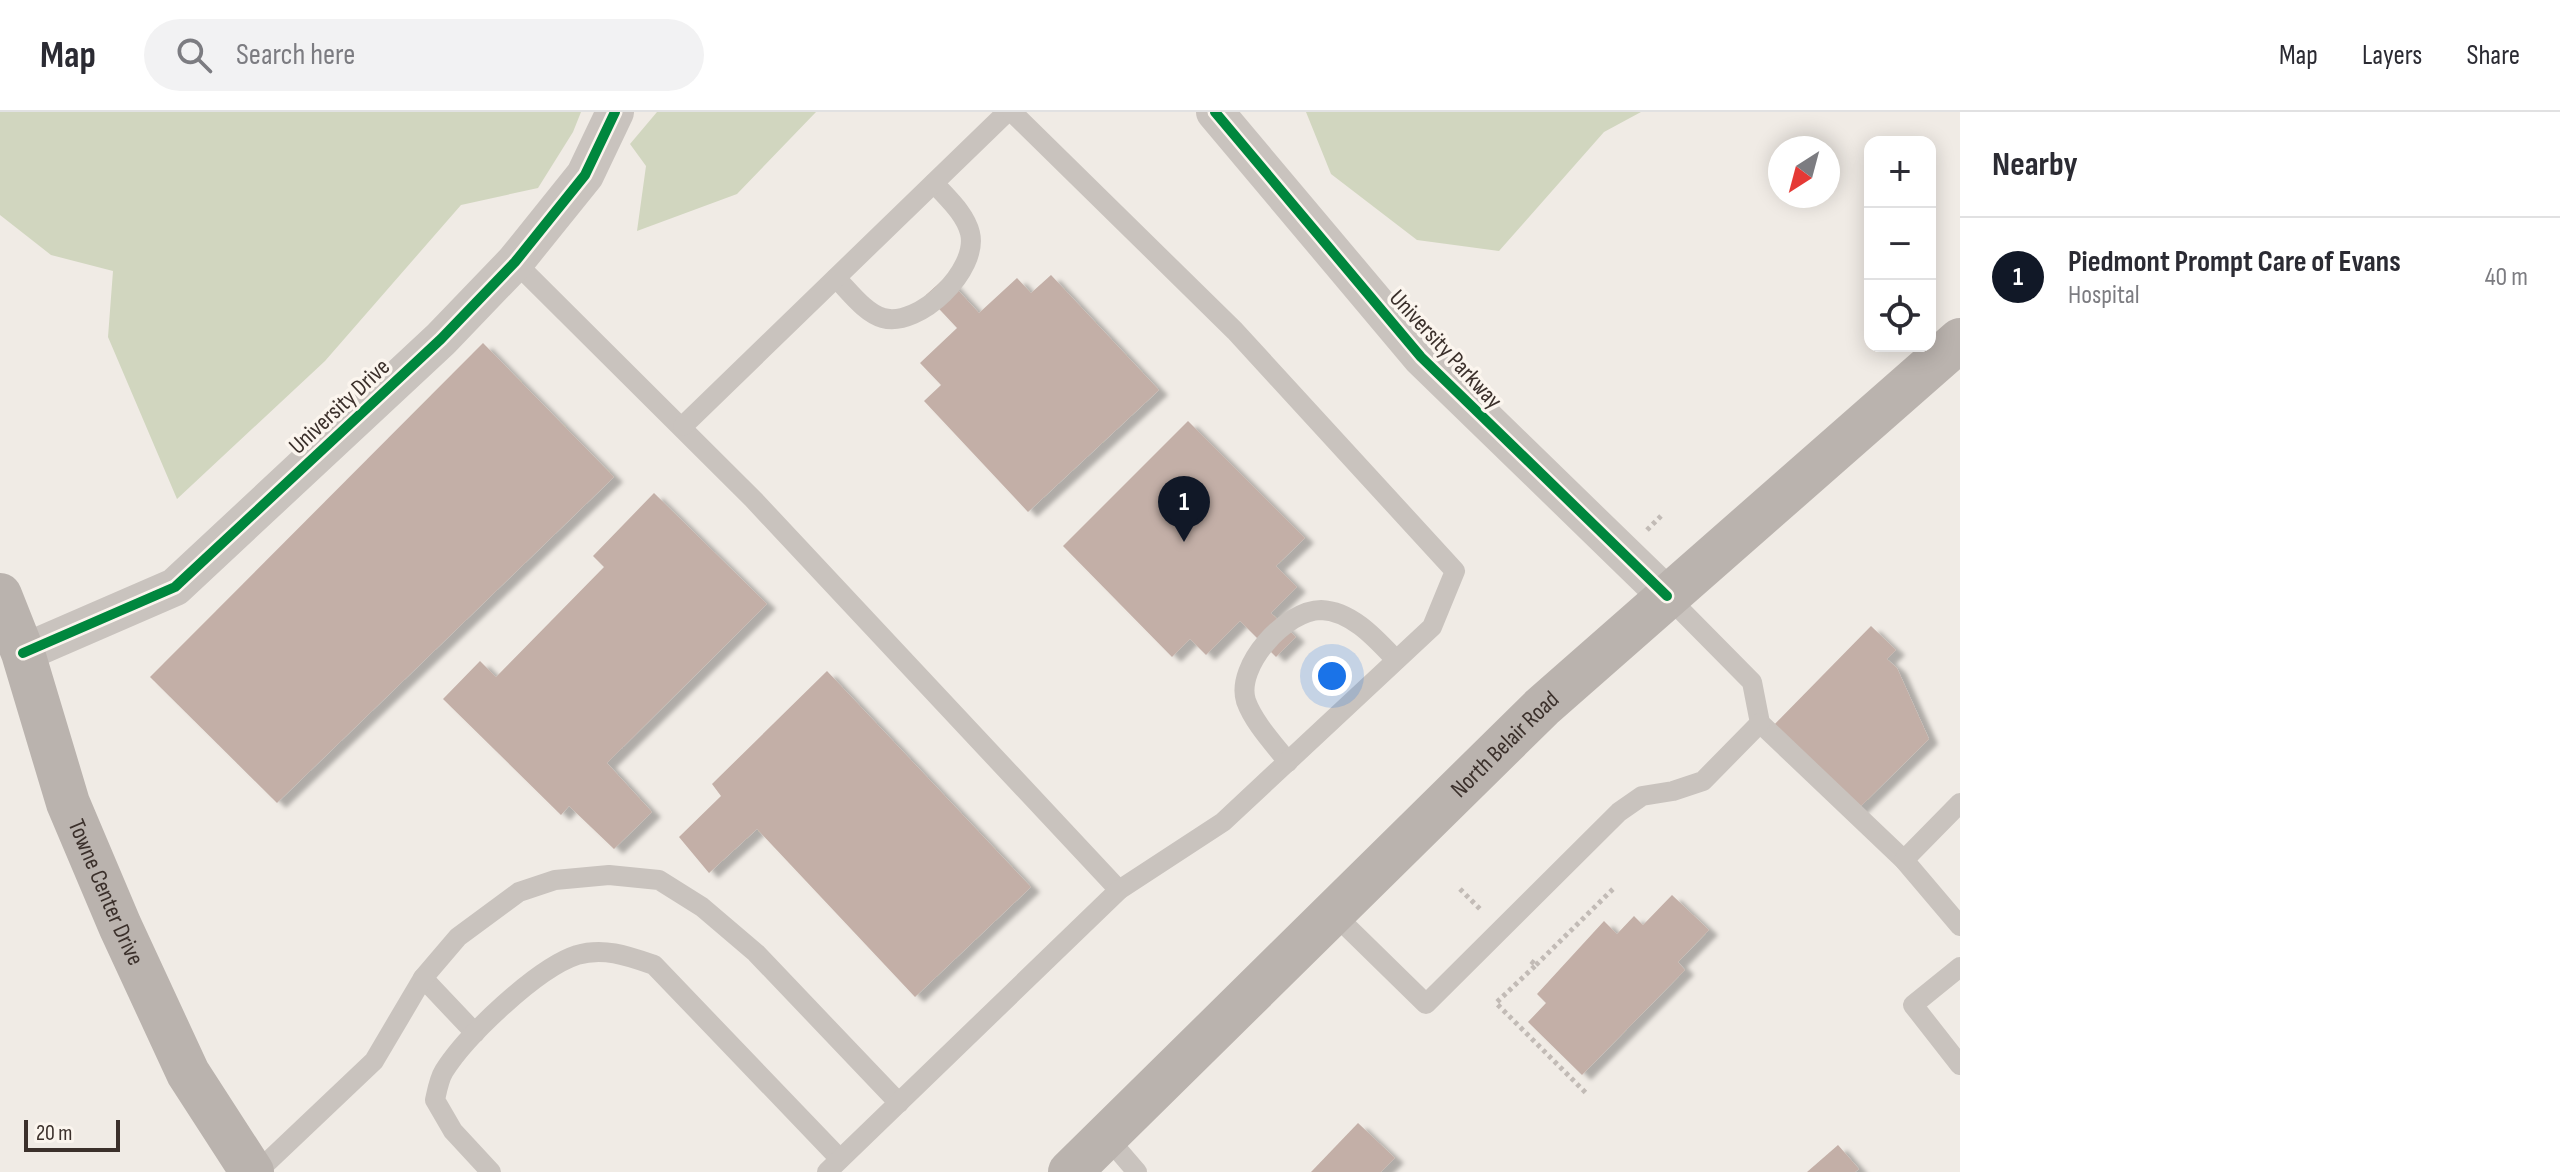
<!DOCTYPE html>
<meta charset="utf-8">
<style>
body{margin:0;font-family:"Sofia Sans Condensed",sans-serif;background:#f2f2f3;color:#2b2b33}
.controls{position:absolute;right:24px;top:24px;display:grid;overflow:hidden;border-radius:16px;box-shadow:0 4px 20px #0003}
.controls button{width:72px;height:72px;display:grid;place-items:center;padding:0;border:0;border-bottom:2px solid #e1e1e2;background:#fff;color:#2b2b33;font:40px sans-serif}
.compass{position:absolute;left:1768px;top:24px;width:72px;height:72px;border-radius:50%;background:#fff;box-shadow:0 4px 20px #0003;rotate:216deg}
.scale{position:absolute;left:24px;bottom:20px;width:96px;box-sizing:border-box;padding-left:8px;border:4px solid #3b302b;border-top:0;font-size:22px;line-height:28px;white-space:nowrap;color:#3b302b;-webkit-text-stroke:6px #fbf5ee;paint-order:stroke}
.you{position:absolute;left:1332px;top:564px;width:28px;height:28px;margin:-20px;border:6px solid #fff;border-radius:50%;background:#1a73e8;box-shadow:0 0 0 12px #1a73e833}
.badge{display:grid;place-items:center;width:52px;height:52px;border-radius:50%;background:#111827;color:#fff;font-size:26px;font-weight:700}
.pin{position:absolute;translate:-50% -66px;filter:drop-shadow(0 2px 4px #0008)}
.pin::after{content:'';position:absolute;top:42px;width:28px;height:24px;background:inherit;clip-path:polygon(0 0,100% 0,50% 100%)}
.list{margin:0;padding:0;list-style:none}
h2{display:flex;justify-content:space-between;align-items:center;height:104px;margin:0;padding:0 32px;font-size:34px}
h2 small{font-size:26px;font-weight:400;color:#7c7c81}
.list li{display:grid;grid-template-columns:52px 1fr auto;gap:24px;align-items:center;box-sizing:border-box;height:120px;padding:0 32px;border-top:2px solid #e1e1e2}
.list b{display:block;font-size:30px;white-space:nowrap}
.list p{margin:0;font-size:26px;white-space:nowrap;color:#7c7c81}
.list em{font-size:26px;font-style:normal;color:#7c7c81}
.icon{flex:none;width:44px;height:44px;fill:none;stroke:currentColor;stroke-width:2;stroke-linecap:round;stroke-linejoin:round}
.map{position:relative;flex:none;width:1960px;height:1060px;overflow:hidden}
header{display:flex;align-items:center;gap:48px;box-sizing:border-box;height:112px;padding:0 40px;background:#fff;border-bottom:2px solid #e1e1e2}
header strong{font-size:38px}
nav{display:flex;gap:44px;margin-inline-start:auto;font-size:28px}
.search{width:560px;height:72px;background:#f2f2f3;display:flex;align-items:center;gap:20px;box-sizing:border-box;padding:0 28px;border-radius:44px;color:#7c7c81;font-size:30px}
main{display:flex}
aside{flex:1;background:#fff}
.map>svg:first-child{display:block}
</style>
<header>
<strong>Map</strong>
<div class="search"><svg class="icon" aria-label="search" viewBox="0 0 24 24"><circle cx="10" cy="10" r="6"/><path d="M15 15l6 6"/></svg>Search here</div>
<nav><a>Map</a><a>Layers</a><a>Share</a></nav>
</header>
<main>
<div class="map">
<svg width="1960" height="1060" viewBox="0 0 1960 1060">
<defs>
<filter id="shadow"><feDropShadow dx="9" dy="5" stdDeviation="2" flood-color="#0004"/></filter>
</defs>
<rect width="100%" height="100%" fill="#f0ebe5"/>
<g fill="#d1d6bf">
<polygon points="0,0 581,0 573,20 538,76 461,93 325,249 177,387 108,225 113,159 51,143 0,103"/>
<polygon points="657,0 816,0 737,82 637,119 646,54 630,32"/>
<polygon points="1306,0 1641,0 1604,20 1499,139 1417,128 1331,62"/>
</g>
<g fill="#c3afa7" filter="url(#shadow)">
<polygon points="1051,163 1159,278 1028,400 924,289 941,273 920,251 957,216 926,183 946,165 979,201 1017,166 1031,181"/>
<polygon points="483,231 614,365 277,691 150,565"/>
<polygon points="1188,309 1305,426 1276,454 1297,475 1271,501 1296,525 1276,545 1240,509 1206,543 1190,527 1172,545 1063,434"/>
<polygon points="654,381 767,492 607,651 652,700 614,737 569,694 561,703 443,587 480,549 496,565 604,455 593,444"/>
<polygon points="1871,514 1896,538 1887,547 1897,556 1929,627 1855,700 1770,617"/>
<polygon points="827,559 1031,775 915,885 757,717 709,761 679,725 721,684 712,672"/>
<polygon points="1672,783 1709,818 1678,850 1685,858 1582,963 1528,910 1546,891 1537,882 1604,809 1617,822 1634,804 1643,813"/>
<polygon points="1358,1011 1395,1046 1381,1060 1311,1060"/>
<polygon points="1838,1033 1859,1057 1855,1060 1807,1060"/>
</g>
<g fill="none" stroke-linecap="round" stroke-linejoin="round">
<g stroke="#c2bbb6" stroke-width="5" stroke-dasharray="4 4" stroke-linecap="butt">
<polyline points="1647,418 1661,404"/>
<polyline points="1460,777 1482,799"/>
<polyline points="1531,849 1536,853 1496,891 1587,982"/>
<polyline points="1536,853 1614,776"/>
</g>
<g stroke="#c9c3be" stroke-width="20">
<polyline points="515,150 753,387 1119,778"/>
<path d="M 836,166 C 849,179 865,201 883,206 C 919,216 979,158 970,121 C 965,101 947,86 934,71"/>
<polyline points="683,314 1007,0"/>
<polyline points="1667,484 1752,570 1760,611 1904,748 1960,814"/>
<path d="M 1288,650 C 1274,632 1254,611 1246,589 C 1235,554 1286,498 1321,498 C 1352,499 1377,528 1396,548"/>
<polyline points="1904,748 1960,691"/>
<polyline points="1333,801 1426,892 1619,700 1642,684 1673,679 1703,669 1760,611"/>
<polyline points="1960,855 1913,893 1960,953"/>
<polyline points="423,866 475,921"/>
<polyline points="1106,1024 1137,1060"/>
<polyline points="257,1060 374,949 423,866 458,825 519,780 555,768 609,763 659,768 702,795 756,841 899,991"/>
<path d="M 491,1060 L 453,1019 L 435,988 C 437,979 439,967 444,959 C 466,924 537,856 577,843 C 604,835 628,844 654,853 L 840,1047"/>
<polyline points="827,1060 1119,778 1223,710 1432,515 1455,459 1235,219 1012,0"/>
</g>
<g stroke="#c9c3be" stroke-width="38">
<polyline points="1215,0 1421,245 1667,484"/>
<polyline points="23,541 175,475 441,227 515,150 585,63 615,0"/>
</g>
<g stroke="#bab3ae" stroke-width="44">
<path id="s1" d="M 0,483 L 23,541 L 68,691 L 120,814 L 188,961 L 252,1060"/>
<path id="s2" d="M 1070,1060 L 1542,595 L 1960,228"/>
</g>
<defs>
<g id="cycleway">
<polyline points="1215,0 1421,245 1667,484"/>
<polyline points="23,541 175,475 441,227 515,150 585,63 615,0"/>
</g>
</defs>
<use href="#cycleway" stroke="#fbf5ee" stroke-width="15"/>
<use href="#cycleway" stroke="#00873e" stroke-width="10"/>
</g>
<g text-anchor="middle" stroke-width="7" stroke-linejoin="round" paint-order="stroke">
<g font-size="24" fill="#3b302b" stroke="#fbf5ee">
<text transform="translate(1446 237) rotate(47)" y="8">University Parkway</text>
<text transform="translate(339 294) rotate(-43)" y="8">University Drive</text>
<text dy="8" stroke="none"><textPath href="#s2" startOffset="610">North Belair Road</textPath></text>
<text dy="8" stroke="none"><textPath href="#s1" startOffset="316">Towne Center Drive</textPath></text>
</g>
</g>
</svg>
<div class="controls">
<button>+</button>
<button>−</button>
<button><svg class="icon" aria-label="locate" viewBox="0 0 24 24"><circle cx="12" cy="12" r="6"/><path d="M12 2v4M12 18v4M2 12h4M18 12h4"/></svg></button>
</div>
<svg class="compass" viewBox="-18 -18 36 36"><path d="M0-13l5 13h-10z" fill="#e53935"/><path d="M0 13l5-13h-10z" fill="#7c7c81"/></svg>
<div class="scale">20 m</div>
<div class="you"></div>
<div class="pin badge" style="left:1184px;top:430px">1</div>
</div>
<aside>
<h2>Nearby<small></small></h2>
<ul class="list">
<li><span class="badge">1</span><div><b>Piedmont Prompt Care of Evans</b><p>Hospital</p></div><em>40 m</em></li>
</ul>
</aside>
</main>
